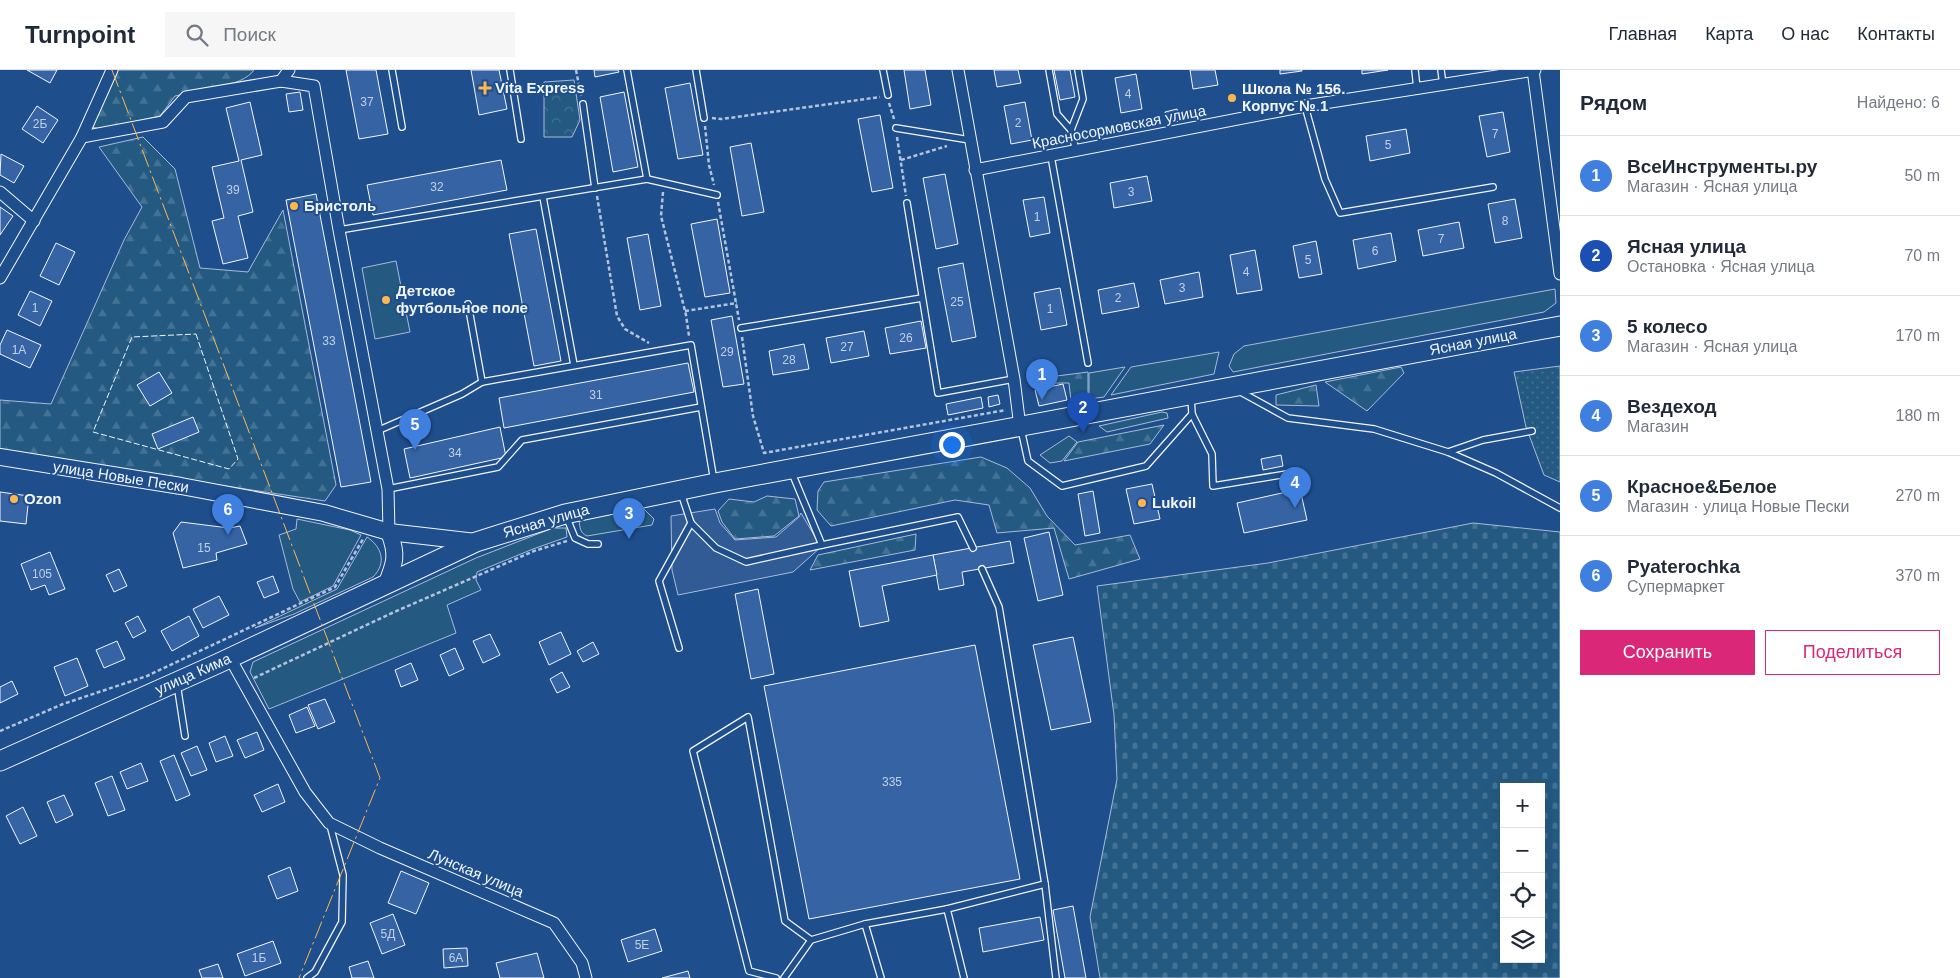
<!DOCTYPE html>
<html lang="ru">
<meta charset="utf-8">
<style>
body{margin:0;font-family:Arial,sans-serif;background:#f6f6f7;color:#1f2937}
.controls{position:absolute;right:15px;bottom:15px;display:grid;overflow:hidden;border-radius:0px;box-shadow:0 5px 20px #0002}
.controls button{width:45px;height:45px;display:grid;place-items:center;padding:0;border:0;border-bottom:1px solid #e0e1e3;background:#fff;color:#1f2937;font:25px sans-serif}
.you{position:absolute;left:951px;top:374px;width:18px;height:18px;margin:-12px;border:4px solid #fff;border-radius:50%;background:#1a73e8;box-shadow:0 0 0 8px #1a73e833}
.badge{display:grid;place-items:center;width:32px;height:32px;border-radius:50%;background:#db2777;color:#fff;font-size:16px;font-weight:700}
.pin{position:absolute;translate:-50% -41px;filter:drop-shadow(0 1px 2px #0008)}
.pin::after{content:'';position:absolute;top:26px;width:18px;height:15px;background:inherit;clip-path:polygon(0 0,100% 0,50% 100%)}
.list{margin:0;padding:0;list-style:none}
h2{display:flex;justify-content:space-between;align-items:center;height:65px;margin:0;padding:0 20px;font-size:21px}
h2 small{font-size:16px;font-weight:400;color:#747a83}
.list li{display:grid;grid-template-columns:32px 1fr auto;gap:15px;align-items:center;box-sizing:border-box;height:80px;padding:0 20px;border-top:1px solid #e0e1e3}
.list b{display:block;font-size:19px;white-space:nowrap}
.list p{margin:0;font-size:16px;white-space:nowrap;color:#747a83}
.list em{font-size:16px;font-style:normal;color:#747a83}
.actions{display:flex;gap:10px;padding:15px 20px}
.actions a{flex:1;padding:11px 0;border:1px solid #db2777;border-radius:0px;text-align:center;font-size:18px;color:#db2777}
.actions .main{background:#db2777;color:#fff}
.icon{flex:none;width:28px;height:28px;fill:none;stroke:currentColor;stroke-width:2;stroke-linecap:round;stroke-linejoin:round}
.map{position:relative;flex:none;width:1560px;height:908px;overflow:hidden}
header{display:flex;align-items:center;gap:30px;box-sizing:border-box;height:70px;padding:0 25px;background:#fff;border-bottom:1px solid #e0e1e3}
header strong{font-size:24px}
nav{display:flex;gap:28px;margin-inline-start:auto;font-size:18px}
.search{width:350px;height:45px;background:#f6f6f7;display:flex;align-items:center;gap:12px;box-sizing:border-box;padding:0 18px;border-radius:0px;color:#747a83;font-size:19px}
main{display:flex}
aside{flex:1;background:#fff}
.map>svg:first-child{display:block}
</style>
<header>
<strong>Turnpoint</strong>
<div class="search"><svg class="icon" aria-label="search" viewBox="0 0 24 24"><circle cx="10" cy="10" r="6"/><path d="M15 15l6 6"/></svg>Поиск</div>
<nav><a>Главная</a><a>Карта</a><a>О нас</a><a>Контакты</a></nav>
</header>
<main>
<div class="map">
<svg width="1560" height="908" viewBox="0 0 1560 908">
<defs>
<pattern id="forest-firs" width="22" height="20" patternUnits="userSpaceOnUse" patternTransform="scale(1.25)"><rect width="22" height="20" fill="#245a82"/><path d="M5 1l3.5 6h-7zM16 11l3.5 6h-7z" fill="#447295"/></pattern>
<pattern id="cemetery-stones" width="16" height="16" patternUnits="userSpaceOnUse" patternTransform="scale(1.25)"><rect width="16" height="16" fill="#245a82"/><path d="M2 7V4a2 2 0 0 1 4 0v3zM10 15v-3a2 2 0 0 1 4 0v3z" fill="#447295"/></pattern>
<pattern id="park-crowns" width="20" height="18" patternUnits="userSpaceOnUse" patternTransform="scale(1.25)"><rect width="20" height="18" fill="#245a82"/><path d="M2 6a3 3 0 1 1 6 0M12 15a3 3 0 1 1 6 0" fill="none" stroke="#447295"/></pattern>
<pattern id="garden-dots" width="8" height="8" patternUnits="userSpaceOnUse" patternTransform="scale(1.25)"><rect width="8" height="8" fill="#245a82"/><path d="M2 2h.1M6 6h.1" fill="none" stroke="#447295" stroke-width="1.8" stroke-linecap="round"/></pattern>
</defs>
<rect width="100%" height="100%" fill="#1f4e8c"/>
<g fill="#245a82" stroke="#a8bbd7">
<polygon points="396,191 410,262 375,269 362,198"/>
<polygon points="1555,219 1556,233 1544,242 1233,302 1229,296 1234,284 1244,276"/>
<polygon points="1219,282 1214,304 1111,325 1131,297"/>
<polygon points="1125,297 1104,327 1089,329 1089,303"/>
<polygon points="1162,342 1167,343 1168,348 1107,362 1099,356"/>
<polygon points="1069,366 1077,372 1062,391 1050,393 1040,385"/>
<path d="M 643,438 L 654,449 L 652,455 L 587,466 C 580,463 580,458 579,450 Z"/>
<polygon points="297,449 350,460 361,465 333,516 300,532 293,519 279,465 296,459"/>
<polygon points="553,458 566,458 567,467 533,479 477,502 476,510 481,520 447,535 456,563 269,639 250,602 253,592 476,488"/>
<path d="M 367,467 C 382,477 387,493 373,507 L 294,544 L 255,558 L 337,519 Z"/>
</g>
<g fill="url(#forest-firs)" stroke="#a8bbd7">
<path d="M 116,0 L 254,0 C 243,17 194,22 175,26 L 160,46 L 100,59 L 92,57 Z"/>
<polygon points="143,67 175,99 200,198 248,202 283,140 336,415 325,431 0,382 0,330 51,334 124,170 142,137 99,77"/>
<polygon points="1401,297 1404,303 1367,341 1325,312"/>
<polygon points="1088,302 1088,328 1071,331 1069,313 1047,313 1049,307"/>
<polygon points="1316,315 1319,336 1276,335 1276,325"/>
<polygon points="1164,355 1150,374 1064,391 1078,372"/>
<polygon points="981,387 1007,398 1030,418 1047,446 1075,475 1130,465 1140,489 1069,509 1054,458 997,463 989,435 955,430 831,456 817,440 818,421 824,412"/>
<polygon points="767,426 795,429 799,446 774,466 735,469 722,452 718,441 729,429 754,432"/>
<polygon points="916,464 915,480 810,500 818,485"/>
</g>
<path fill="url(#cemetery-stones)" stroke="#a8bbd7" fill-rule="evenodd" d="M 1473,453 L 1560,462 L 1560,908 L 1100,908 L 1090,847 L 1117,709 L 1114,645 L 1097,516 L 1268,493 ZM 1504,717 L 1541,717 L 1541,889 L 1504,889 Z"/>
<polygon fill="url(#park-crowns)" stroke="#a8bbd7" points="574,10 580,50 572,67 544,67 544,12"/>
<polygon fill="url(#garden-dots)" stroke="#a8bbd7" points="1560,296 1560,412 1544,405 1526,357 1514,302"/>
<polygon fill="#305b95" stroke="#a8bbd7" points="715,439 720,453 735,470 776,467 799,447 801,443 821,477 793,502 678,525 672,500 671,446"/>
<g fill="#3563a3" stroke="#f2f6ff">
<polygon points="27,0 57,0 50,13"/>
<polygon points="346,0 376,0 388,64 359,69"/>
<polygon points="471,0 499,0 507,39 479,45"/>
<polygon points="594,0 618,0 619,2 595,7"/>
<polygon points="904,0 925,0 931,35 910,39"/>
<polygon points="994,0 1018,0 1021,13 997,17"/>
<polygon points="1054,0 1070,0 1075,27 1060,30"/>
<polygon points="1190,0 1215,0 1218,15 1193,19"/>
<polygon points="1280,0 1302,0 1302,1 1280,4"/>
<polygon points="1362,0 1388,0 1362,4"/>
<polygon points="1136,4 1142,39 1121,43 1115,8"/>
<polygon points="690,13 703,85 678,89 665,18"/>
<polygon points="300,22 303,40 289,42 286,24"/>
<polygon points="624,22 638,97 613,102 600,27"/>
<polygon points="250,32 262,85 241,90 253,142 238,146 248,188 223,194 212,151 224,148 212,97 239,91 226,38"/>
<polygon points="1025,32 1032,70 1011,74 1004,36"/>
<polygon points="37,36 58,50 43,73 22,59"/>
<polygon points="1177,39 1180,51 1168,53 1165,42"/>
<polygon points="1503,42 1510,82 1487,87 1479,46"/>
<polygon points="880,45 893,118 872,122 858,49"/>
<polygon points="1406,59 1410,83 1370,91 1366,66"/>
<polygon points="751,73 764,142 742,146 730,77"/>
<polygon points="1,84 24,96 14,113 0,105"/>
<polygon points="501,90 507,120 373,145 367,115"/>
<polygon points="945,104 958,174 936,179 923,108"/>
<polygon points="1147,106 1152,131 1114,138 1110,113"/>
<polygon points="316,124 371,412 341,417 286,130"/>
<polygon points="1044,127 1050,163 1030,167 1023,130"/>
<polygon points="1515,129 1522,168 1495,173 1488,134"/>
<polygon points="0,137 13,146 0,165"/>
<polygon points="717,149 730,223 705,227 691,154"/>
<polygon points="1459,152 1464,178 1423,186 1418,160"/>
<polygon points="536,159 561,291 534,296 509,164"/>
<polygon points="1391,163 1396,191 1358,199 1353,170"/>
<polygon points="648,164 661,236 640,240 627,168"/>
<polygon points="1316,171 1322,204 1299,208 1293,176"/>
<polygon points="56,173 75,182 59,215 40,206"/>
<polygon points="1255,180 1262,220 1237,224 1230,185"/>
<polygon points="963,193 976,267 952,272 938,198"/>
<polygon points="1199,202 1203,227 1165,234 1160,210"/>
<polygon points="1134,213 1139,237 1102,244 1098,220"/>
<polygon points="1060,218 1067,255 1041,260 1034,223"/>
<polygon points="30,221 52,231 40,256 18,245"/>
<polygon points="732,246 744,314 723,317 711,250"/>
<polygon points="921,251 926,278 890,284 885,258"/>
<polygon points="7,260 41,275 30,298 0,284 0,275"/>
<polygon points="864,261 869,286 831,293 826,268"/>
<polygon points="804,274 809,299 773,305 769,281"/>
<polygon points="688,293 694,322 504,358 499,328"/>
<polygon points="159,302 172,323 150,336 137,315"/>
<polygon points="1063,314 1067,330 1039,336 1035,320"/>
<polygon points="998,325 1000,334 989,337 988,327"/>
<polygon points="981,327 983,338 948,345 946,334"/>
<polygon points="193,347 199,362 158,379 152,364"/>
<polygon points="500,357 506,387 410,408 404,379"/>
<polygon points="1281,385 1283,396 1263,400 1261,389"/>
<polygon points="1152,414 1160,449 1134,454 1126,419"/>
<polygon points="1300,419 1307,450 1244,463 1237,433"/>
<polygon points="1093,421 1100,463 1085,466 1078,424"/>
<polygon points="0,422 29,426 26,454 0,451"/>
<polygon points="181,452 229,458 240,456 247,474 216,483 217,490 183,498 173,463"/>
<polygon points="1049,462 1063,525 1038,531 1024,468"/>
<polygon points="1010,471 1014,493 962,502 964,515 939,520 933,485"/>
<polygon points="50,482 65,519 49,525 45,515 31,520 21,494"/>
<polygon points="933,485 937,505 882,516 889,551 860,557 849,501"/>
<polygon points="119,499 127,516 114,522 106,505"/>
<polygon points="273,506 279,522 264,528 257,512"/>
<polygon points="758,519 774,604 751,609 735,524"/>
<polygon points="219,526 229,545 203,558 193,539"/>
<polygon points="138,546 146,561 133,568 125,553"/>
<polygon points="189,546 199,566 172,581 161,561"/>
<polygon points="561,562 571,584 549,595 539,572"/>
<polygon points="490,564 500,585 483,593 473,571"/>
<polygon points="1073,567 1091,652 1051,660 1033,575"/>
<polygon points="117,571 125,589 104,598 96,580"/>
<polygon points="593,572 599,584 583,592 577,581"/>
<polygon points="975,575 1020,809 809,849 764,616"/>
<polygon points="455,578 464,599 449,606 440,585"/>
<polygon points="77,588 88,616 65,626 54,597"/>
<polygon points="411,593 418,610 401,617 395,600"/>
<polygon points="562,602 570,617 557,623 550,609"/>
<polygon points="12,611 18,624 0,633 0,617"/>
<polygon points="325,629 335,652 318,659 308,635"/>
<polygon points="307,637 315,656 296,663 289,645"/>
<polygon points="257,662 264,680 245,688 237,670"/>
<polygon points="225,666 233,686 216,692 209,673"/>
<polygon points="197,676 207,700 191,706 181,683"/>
<polygon points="174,685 190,725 176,731 160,691"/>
<polygon points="141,693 148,711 127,719 120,702"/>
<polygon points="112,706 125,740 108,746 95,713"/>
<polygon points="278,714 285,732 262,742 254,725"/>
<polygon points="64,725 73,745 56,753 47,732"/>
<polygon points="23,737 37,766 20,774 6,746"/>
<polygon points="290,797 298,821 277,829 268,806"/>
<polygon points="401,801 429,813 416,844 388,833"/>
<polygon points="1073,836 1086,908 1065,908 1053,840"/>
<polygon points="393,844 405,875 382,884 370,853"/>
<polygon points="1040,847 1044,870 983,882 979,858"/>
<polygon points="655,859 662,881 628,892 621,870"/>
<polygon points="273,871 281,893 245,906 237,884"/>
<polygon points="467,878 468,896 444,898 443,879"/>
<polygon points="537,883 544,908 500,908 496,893"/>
<polygon points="368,891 374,908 352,908 349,897"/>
<polygon points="218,894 223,908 202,908 199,900"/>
<polygon points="688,901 690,908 662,908"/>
</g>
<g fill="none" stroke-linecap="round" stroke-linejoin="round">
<defs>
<g id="lane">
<polyline points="392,0 402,57"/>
<polyline points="510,0 521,69"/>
<polyline points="627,0 647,109"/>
<polyline points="696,0 704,48"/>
<polyline points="883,0 888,25"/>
<polyline points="1049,0 1057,44 1071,60 1076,81"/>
<polyline points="1415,0 1417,19"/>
<polyline points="1441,0 1443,15"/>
<polyline points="583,34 595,118"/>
<polyline points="1305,36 1325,109 1340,143 1493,117"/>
<polyline points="896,58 970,70"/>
<polyline points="1071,60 1083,29 1078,0"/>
<polyline points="1051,86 1088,293"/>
<polyline points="543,127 574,295"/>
<polyline points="907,133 938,323 1014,309"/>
<polyline points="339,160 647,109 717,125"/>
<polyline points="468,234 482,312 691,275 714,411"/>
<polyline points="741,258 922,228"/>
<polyline points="1239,321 1288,348 1374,359 1448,382 1496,403 1560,438"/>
<polyline points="1191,327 1192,344 1212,384 1213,416 1293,403"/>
<polyline points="1021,359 1028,391 1062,416 1146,396 1192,344"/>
<polyline points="377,361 462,324 482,312"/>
<polyline points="1448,382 1483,370 1532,361"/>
<polyline points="792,403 822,475"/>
<polyline points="388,419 498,397 522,370 701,337"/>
<polyline points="681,423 691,453 716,478 746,492 822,475 958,447 973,478"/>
<polyline points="566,446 575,468 588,474 598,474"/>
<polyline points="982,499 999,537 1045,814 1056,908"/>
<polyline points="679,578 659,511 691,453"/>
<polyline points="177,614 185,666"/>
<polyline points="307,908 315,902 342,852 343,805 330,755"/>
<polyline points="776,908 749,901 693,681 748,647 785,851 811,870"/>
<polyline points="784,908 811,870 865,854"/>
<polyline points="881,908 865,854 947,839"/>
<polyline points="964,908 947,839 1045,814"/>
</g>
<g id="street">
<polyline points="289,0 281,11 314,16 339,160 388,419 389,462"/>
<polyline points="958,0 1014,309 1020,357"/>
<polyline points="1533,0 1560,204"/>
<polyline points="82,67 163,52 186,27 281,11"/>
<polyline points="975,100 1305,36 1535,0"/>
<polyline points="0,122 34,151"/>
<polyline points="0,208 82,67 112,0"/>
<polyline points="230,588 305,722 329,753 380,778 554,853 582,893 586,908"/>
</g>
<g id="secondary">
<polyline points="0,387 181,416 324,443 389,462 476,472"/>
<path d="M 386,515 C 395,493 398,485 389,462"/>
</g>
<polyline id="primary" points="0,691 219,593 476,472 565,444 715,413 1560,256"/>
</defs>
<use href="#lane" stroke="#f2f6ff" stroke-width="8"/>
<use href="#street" stroke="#f2f6ff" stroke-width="13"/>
<use href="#secondary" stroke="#f2f6ff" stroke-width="18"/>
<use href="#primary" stroke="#f2f6ff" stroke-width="21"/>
<g stroke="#b3c4dc" stroke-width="2.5" stroke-dasharray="4 2.5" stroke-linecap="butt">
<polyline points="576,0 581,26"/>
<polyline points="889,33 894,49"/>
<polyline points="712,48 722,49 880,27"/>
<polyline points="705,56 709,95 714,115"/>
<polyline points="897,67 906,126"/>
<polyline points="901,90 947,76"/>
<polyline points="663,122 661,146 686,245 689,266"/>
<polyline points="597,126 617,246 625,259 649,273"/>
<polyline points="718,132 739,250"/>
<polyline points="685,241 737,233"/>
<polyline points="742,267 753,346 764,383 1006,340"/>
<polyline points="254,608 392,543 534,481 567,471"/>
<polyline points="0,661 63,634 147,606 335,517 363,469"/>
</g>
<use href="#lane" stroke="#1f4e8c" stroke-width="5.5"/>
<use href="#street" stroke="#1f4e8c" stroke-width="11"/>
<use href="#secondary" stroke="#1f4e8c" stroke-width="16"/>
<use href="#primary" stroke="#1f4e8c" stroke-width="19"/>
<polygon stroke="#f2f6ff" stroke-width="1" stroke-dasharray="6 2.5" stroke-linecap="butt" points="196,264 238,389 229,399 93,362 132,267"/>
<polyline stroke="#ffb74d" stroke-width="1" stroke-dasharray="18 4 2.5 4" stroke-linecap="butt" points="112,0 380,708 299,908"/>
</g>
<g fill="#ffb74d" stroke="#1f4e8c" stroke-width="2">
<path d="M482.5 10.5h5v5h5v5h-5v5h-5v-5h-5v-5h5z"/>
<circle cx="1232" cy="28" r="5"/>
<circle cx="294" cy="136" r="5"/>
<circle cx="386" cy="230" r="5"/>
<circle cx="14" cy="429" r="5"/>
<circle cx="1142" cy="433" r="5"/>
</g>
<g text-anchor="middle" stroke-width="4" stroke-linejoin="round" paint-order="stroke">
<g font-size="12" fill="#c3d1e8">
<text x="1128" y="28">4</text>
<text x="367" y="36">37</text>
<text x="1018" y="57">2</text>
<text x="40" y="58">2Б</text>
<text x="1495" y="68">7</text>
<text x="1388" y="79">5</text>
<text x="437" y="121">32</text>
<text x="233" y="124">39</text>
<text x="1131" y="126">3</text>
<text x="1037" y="151">1</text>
<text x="1505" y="155">8</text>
<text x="1441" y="173">7</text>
<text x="1375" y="185">6</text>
<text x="1308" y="194">5</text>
<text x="1246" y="206">4</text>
<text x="1182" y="222">3</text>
<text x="1118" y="232">2</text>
<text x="957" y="236">25</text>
<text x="35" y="242">1</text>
<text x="1050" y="243">1</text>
<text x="906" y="272">26</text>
<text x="329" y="275">33</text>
<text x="847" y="281">27</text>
<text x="19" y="284">1А</text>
<text x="727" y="286">29</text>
<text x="789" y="294">28</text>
<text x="596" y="329">31</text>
<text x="455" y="387">34</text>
<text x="204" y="482">15</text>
<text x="42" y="508">105</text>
<text x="892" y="716">335</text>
<text x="388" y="868">5Д</text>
<text x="642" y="879">5Е</text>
<text x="259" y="892">1Б</text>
<text x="456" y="892">6А</text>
</g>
<g font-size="15" font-weight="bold" fill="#f2f6ff" stroke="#1f4e8c" text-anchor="start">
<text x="495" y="23">Vita Express</text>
<text x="1242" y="24">Школа № 156.<tspan x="1242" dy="17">Корпус № 1</tspan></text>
<text x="304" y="141">Бристоль</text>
<text x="396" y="226">Детское<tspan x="396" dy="17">футбольное поле</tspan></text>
<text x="24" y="434">Ozon</text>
<text x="1152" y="438">Lukoil</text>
</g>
<g font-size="15" fill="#f2f6ff" stroke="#1f4e8c">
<text transform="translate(1119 57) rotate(-11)" y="5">Красносормовская улица</text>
<text transform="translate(1473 272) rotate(-11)" y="5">Ясная улица</text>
<text transform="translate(121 407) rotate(9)" y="5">улица Новые Пески</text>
<text transform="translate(546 451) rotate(-16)" y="5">Ясная улица</text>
<text transform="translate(193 604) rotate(-24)" y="5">улица Кима</text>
<text transform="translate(476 803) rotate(23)" y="5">Лунская улица</text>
</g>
</g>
</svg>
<div class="controls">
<button>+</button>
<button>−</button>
<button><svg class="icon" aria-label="locate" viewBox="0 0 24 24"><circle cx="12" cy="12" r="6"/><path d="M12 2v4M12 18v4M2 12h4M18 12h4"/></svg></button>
<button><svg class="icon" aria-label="layers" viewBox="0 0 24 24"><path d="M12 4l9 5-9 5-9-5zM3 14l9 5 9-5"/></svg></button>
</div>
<div class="you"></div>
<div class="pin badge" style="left:1042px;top:330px;background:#3f7fe0">1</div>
<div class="pin badge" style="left:1083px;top:363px;background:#1a4fb4">2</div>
<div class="pin badge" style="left:629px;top:469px;background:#3f7fe0">3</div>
<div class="pin badge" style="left:1295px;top:438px;background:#3f7fe0">4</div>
<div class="pin badge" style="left:415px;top:380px;background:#3f7fe0">5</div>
<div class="pin badge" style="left:228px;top:465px;background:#3f7fe0">6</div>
</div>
<aside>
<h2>Рядом<small>Найдено: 6</small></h2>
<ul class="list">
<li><span class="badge" style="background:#3f7fe0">1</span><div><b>ВсеИнструменты.ру</b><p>Магазин · Ясная улица</p></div><em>50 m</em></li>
<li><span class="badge" style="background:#1a4fb4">2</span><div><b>Ясная улица</b><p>Остановка · Ясная улица</p></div><em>70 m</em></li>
<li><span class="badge" style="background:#3f7fe0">3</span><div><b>5 колесо</b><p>Магазин · Ясная улица</p></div><em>170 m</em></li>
<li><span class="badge" style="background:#3f7fe0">4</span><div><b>Вездеход</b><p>Магазин</p></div><em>180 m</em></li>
<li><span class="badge" style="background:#3f7fe0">5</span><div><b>Красное&amp;Белое</b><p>Магазин · улица Новые Пески</p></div><em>270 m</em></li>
<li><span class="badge" style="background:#3f7fe0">6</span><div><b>Pyaterochka</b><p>Супермаркет</p></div><em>370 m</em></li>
</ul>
<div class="actions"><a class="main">Сохранить</a><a>Поделиться</a></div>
</aside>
</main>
